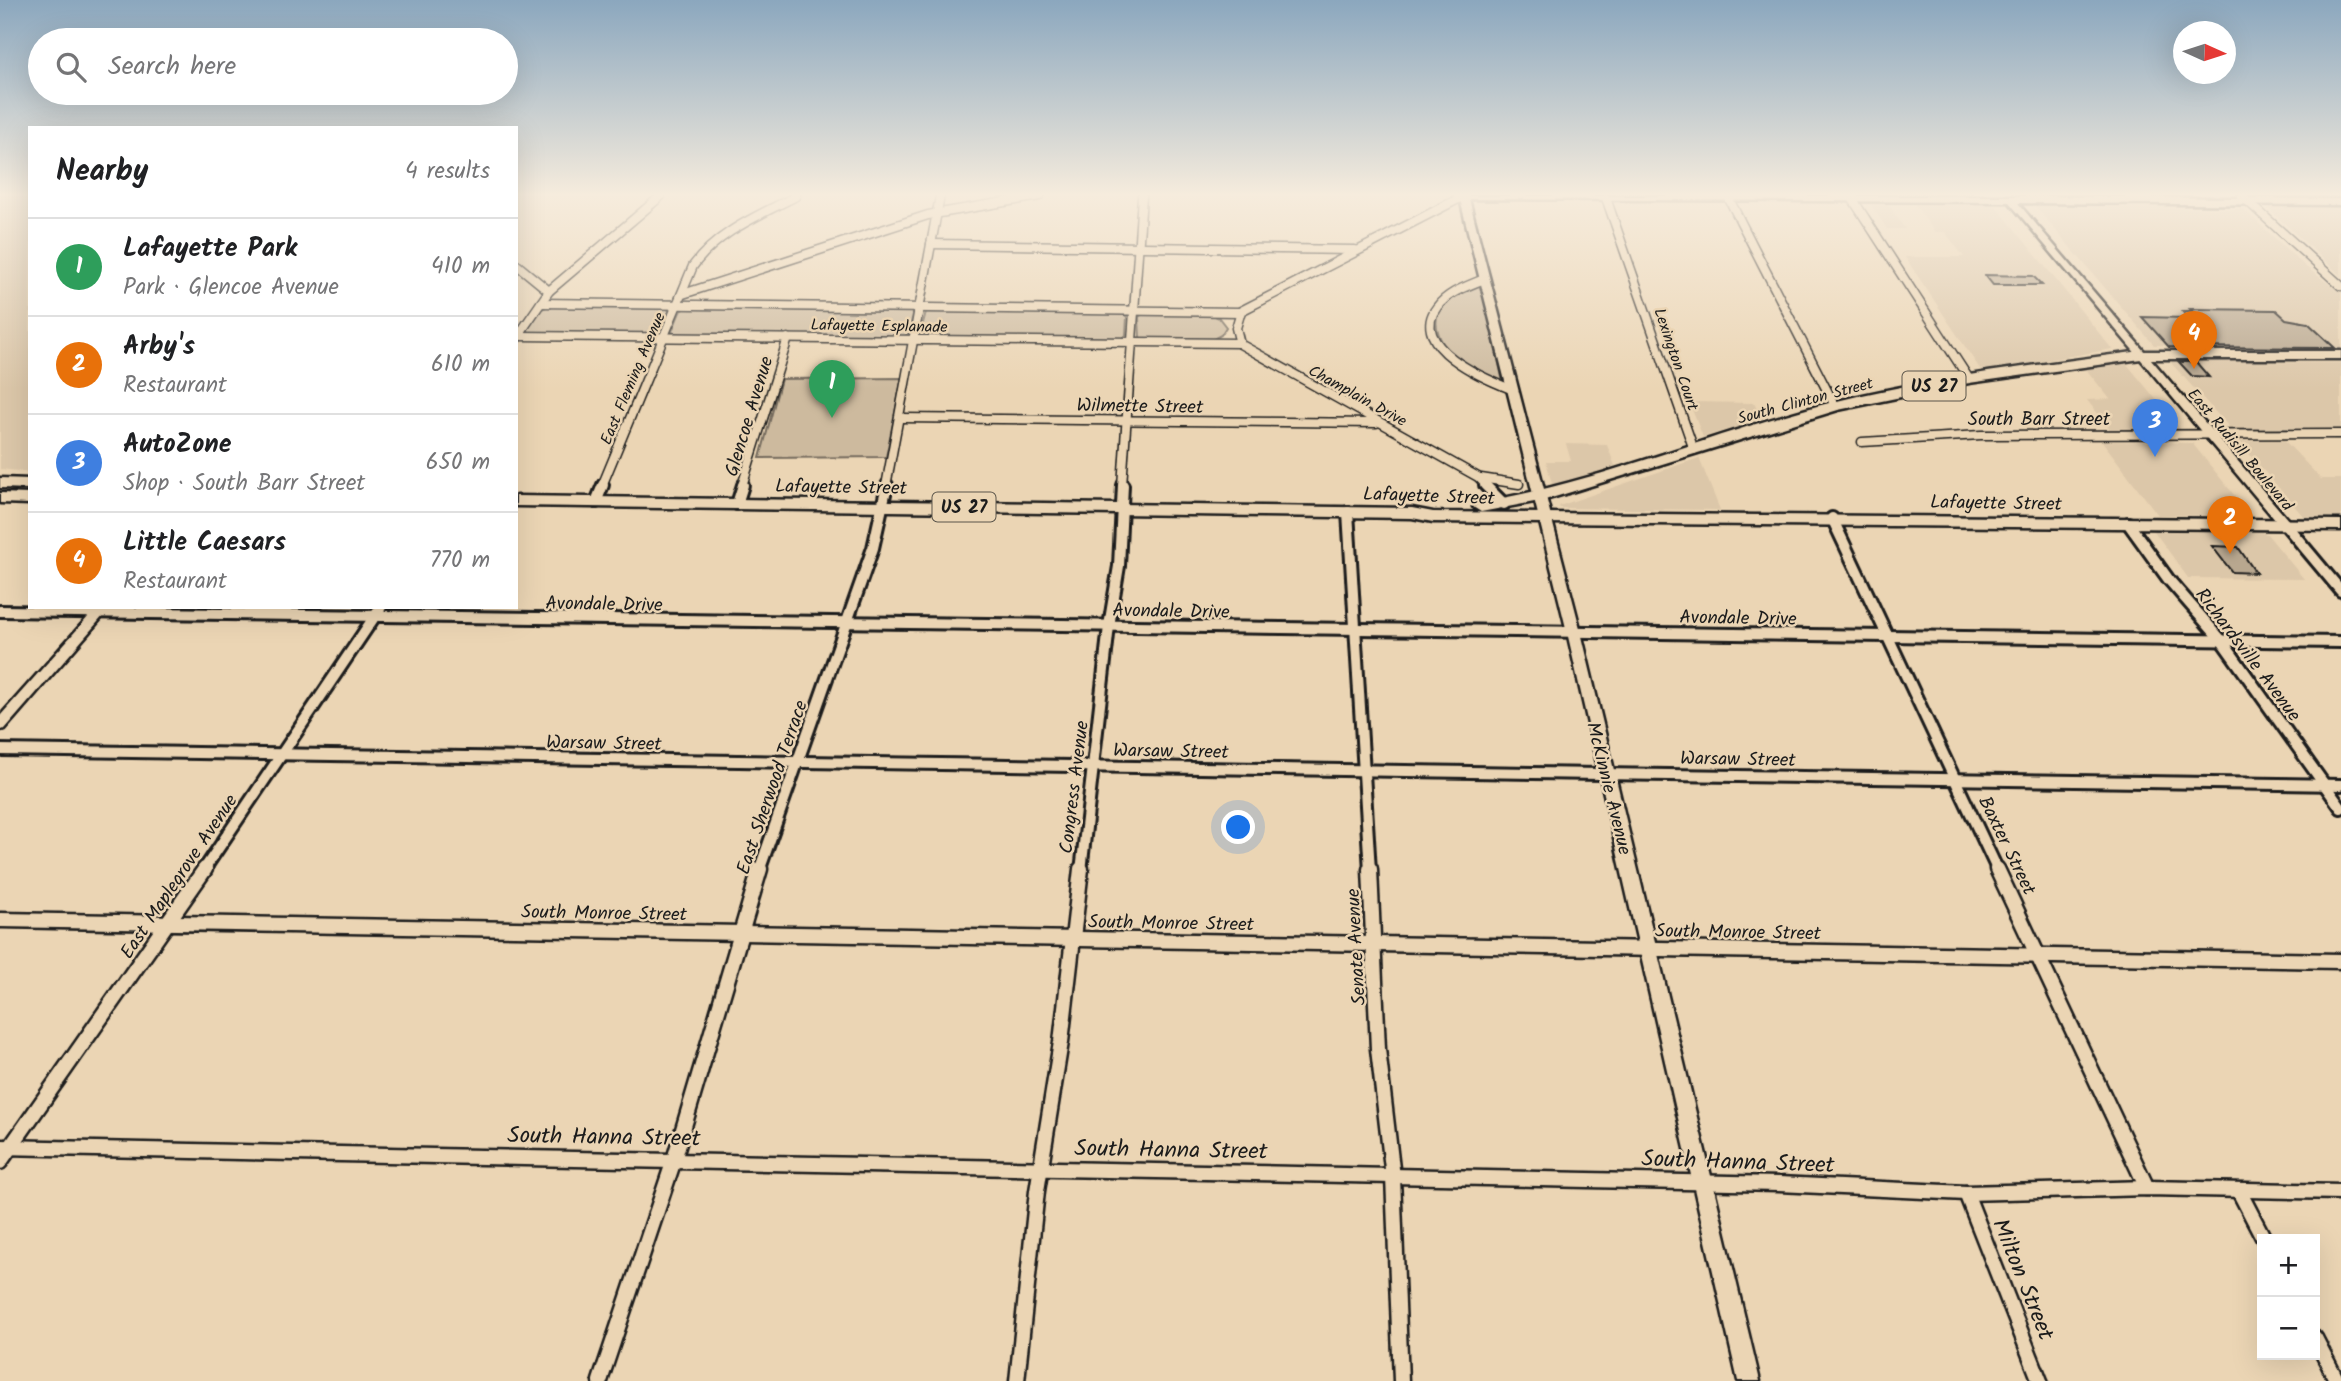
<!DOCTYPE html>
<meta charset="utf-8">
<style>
body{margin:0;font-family:Kalam,sans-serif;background:#f6f6f6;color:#202124}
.controls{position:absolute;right:21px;bottom:21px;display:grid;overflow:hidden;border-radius:0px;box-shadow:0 7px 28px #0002}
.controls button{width:63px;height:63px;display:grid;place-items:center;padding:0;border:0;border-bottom:2px solid #e0e0e0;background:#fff;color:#202124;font:35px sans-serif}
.compass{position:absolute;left:2173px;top:21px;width:63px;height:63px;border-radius:50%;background:#fff;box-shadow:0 7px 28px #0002;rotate:93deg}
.you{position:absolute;left:1239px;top:828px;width:24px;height:24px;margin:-18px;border:5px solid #fff;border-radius:50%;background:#1a73e8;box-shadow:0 0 0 10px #1a73e833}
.badge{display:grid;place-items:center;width:46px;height:46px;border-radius:50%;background:#2563eb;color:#fff;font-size:23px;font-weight:700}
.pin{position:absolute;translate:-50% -58px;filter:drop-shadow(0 2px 4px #0008)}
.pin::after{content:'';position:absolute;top:37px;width:24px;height:21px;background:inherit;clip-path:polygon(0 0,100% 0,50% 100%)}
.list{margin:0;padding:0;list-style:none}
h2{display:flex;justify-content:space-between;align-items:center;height:91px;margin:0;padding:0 28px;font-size:30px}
h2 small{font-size:23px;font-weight:400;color:#757577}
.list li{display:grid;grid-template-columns:46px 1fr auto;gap:21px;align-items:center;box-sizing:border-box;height:98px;padding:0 28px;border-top:2px solid #e0e0e0}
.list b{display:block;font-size:26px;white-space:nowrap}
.list p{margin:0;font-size:23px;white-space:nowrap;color:#757577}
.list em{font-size:23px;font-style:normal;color:#757577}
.icon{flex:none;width:38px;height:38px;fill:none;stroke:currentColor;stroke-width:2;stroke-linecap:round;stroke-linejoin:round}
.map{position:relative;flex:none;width:2341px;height:1381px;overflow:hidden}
.search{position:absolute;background:#fff;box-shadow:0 7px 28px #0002;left:28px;top:28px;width:490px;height:77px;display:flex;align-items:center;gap:18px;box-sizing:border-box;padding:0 24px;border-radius:38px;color:#757577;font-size:26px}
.panel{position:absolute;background:#fff;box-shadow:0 7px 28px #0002;left:28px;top:126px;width:490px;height:483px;border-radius:0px}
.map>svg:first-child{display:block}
</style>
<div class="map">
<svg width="2341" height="1381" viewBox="0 0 2341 1381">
<rect width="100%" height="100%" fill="#ebd5b4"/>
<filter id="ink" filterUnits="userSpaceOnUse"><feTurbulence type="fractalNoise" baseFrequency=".0143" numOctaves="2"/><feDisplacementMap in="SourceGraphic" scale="14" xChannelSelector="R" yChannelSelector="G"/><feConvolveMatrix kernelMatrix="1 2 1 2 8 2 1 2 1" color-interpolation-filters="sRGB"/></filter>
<g filter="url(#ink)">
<g fill="#dcc7a9">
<polygon points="0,196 30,196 30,472 0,469"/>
<polygon points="1870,203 1887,203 1905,229 1887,229"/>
<polygon points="1914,204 1995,205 2112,349 1985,371 1980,369 1905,257 1964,257 1945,232 1935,232"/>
<polygon points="2034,205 2243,209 2306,267 2341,293 2341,349 2154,345"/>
<polygon points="2270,206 2341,207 2341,276 2268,208"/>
<polygon points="2172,361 2341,363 2341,429 2230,428 2171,363"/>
<polygon points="2126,363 2183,432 2111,431 2087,400 2110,399 2085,368"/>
<polygon points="1689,402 1754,403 1762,420 1703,437"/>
<polygon points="2240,439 2284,440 2321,479 2341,479 2341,517 2304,517 2237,440"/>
<polygon points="2102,441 2192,443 2252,517 2158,515"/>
<polygon points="1566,444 1607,445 1615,466 1557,486 1552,484 1546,461 1571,461"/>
<polygon points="1699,458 1720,510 1560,508 1559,506"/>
<polygon points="2154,531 2261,532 2267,534 2304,579 2188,578"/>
</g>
<g fill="#cdba9e" stroke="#746b5d" stroke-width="2">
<path d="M 1477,285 L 1482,286 L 1503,382 C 1492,377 1479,373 1468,367 C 1442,352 1421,318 1452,296 C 1459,291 1469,289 1477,285 Z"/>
<polygon points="548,306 667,308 669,311 662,330 653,335 529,332 527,330 542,309"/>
<polygon points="686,308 911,312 913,314 909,333 903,337 674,334 672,331 680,312"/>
<polygon points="926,312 1123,313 1127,317 1126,335 1122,339 922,337 920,334"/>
<polygon points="1144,313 1211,314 1219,318 1226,327 1221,335 1211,340 1140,339 1139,317"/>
<polygon points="902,378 886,457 760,458 781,379"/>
</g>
<g fill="#b8a78f" stroke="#1c1c1c" stroke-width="2">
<polygon points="1985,275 2033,276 2042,285 1993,285"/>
<polygon points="2190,309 2276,310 2286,319 2308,323 2335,348 2169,347 2142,317 2188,318 2182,311 2192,311"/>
<polygon points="2179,362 2196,362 2209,377 2192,376"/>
<polygon points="2212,546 2238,547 2256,573 2232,572"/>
</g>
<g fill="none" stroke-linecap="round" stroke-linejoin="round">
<defs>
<g id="minor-far2">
<polyline points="1464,196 1241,311 1236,328 1240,344 1478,477 1487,486"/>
<polyline points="2242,196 2341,286"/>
<polyline points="1606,198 1694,450"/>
<polyline points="1852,198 1969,379"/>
<polyline points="1729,199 1835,406"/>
<polyline points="931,244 1355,250"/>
<polyline points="516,264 549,291"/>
<path d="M 1484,279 C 1468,286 1448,292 1437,307 C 1407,346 1485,379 1511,389"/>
<polyline points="683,294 928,215 1040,196"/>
<polyline points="541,303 1240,312"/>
<polyline points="519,336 1239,343"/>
<polyline points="516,339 549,291 661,196"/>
<polyline points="901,418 1376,423"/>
<polyline points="1862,442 1981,435 2341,434"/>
<polyline points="1481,478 1519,484"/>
<path d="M 602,486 L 693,266 C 719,231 758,216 796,196"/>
<polyline points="742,486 788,338"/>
<polyline points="886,486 940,196"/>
<polyline points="1122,486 1142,196"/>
</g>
<g id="minor-far1">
<polyline points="1485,485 1504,504"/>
<polyline points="596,502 603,485"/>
<polyline points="737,504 743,485"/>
<polyline points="1348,512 1370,871"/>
<polyline points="1832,518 1998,871"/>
<polyline points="2128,523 2169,580 2222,641 2341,808"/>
<polyline points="2285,524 2341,591"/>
<polyline points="0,611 2341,642"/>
<polyline points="0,750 2341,785"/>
<polyline points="203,871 381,607"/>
<polyline points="759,871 873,548 887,485"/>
<polyline points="1081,871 1109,626 1119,566 1123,485"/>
</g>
<g id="minor">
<polyline points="1370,869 1378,1049 1393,1177 1401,1381"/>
<polyline points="1997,869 2147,1188"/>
<polyline points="0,920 2341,961"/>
<polyline points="0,1147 1779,1184 1966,1193 2147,1188 2341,1192"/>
<polyline points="0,1162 205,869"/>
<polyline points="2239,1191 2264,1239"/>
<polyline points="1966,1193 2040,1381"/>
<polyline points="2315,1338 2337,1381"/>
<polyline points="600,1381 674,1160 760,869"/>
<polyline points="1017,1381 1037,1191 1061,1042 1081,869"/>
</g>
<g id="tertiary">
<polygon points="1453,196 2013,196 2341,199 2341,205 2018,203 2289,521 2291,524 2285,528 2281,527 2009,202 1469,199 1581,632 1760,1381 1738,1381 1567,632 1460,199"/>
<polygon points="97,607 111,607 5,729 0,730 0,716"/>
</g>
<g id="trunk">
<path d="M 2141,351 L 2341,351 L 2341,359 L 2141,359 L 1969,383 L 1838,410 L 1545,500 L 1481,512 L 1473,507 L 1481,502 C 1602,482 1714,432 1833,402 C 1934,377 2038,365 2141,351 Z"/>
<polygon points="0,478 30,479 30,489 0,488"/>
<polygon points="0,493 30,494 30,504 0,503"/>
<polygon points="516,496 1412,508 1433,512 2341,520 2341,530 1433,522 1412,518 516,506"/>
</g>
</defs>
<use href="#minor-far2" stroke="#1c1c1c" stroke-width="11"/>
<use href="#minor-far1" stroke="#1c1c1c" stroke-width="16"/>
<use href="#minor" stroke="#1c1c1c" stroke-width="19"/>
<use href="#tertiary" stroke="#1c1c1c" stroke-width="5"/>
<use href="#trunk" stroke="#1c1c1c" stroke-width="5"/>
<use href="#minor-far2" stroke="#ebd5b4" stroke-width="8"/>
<use href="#minor-far1" stroke="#ebd5b4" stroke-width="10"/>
<use href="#minor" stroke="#ebd5b4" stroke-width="14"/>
<use href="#tertiary" fill="#ebd5b4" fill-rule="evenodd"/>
<use href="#trunk" fill="#ebd5b4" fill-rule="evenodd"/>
</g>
</g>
<linearGradient id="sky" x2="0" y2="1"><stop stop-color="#8ba7be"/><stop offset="0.5" stop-color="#f6ecdd"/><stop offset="1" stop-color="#f6ecdd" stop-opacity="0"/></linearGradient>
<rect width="2341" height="389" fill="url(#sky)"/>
<g text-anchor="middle" stroke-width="5" stroke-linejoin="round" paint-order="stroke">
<g font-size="16" fill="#1c1c1c" stroke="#ebd5b4">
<text transform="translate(879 325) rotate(1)" y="6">Lafayette Esplanade</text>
<text transform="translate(1677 359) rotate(71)" y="6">Lexington Court</text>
<text transform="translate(632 378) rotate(-67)" y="6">East Fleming Avenue</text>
<text transform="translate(1358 395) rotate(29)" y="6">Champlain Drive</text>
<text transform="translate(1805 400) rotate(-15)" y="6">South Clinton Street</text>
<text transform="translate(2241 449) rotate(50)" y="6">East Rudisill Boulevard</text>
</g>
<g fill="#ebd5b4" stroke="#5a544a" stroke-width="2">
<rect x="1902.5" y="371.5" width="63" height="29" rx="5"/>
<rect x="932.5" y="492.5" width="63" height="29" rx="5"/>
</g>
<g font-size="18" font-weight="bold" fill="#1c1c1c">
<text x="1934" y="392">US 27</text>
<text x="964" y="513">US 27</text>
</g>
<g font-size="19" fill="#1c1c1c" stroke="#ebd5b4">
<text transform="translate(1140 405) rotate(1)" y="7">Wilmette Street</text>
<text transform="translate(748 416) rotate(-73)" y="7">Glencoe Avenue</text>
<text x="2039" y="425">South Barr Street</text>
<text transform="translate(841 486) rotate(1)" y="7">Lafayette Street</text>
<text transform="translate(1429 495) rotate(2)" y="7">Lafayette Street</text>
<text transform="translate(1996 502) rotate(1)" y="7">Lafayette Street</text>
<text transform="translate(604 603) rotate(1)" y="7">Avondale Drive</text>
<text transform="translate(1171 610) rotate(1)" y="7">Avondale Drive</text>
<text transform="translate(1738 617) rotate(1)" y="7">Avondale Drive</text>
<text transform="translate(2249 654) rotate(53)" y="7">Richardsville Avenue</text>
<text transform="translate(604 742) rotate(1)" y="7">Warsaw Street</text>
<text transform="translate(1171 750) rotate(1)" y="7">Warsaw Street</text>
<text transform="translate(1738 758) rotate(1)" y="7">Warsaw Street</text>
<text transform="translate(771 787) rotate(-71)" y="7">East Sherwood Terrace</text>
<text transform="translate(1073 787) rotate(-83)" y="7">Congress Avenue</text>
<text transform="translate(1610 788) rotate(76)" y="7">McKinnie Avenue</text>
<text transform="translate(2008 845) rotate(64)" y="7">Baxter Street</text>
<text transform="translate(178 876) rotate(-56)" y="7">East Maplegrove Avenue</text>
<text transform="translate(604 912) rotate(1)" y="7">South Monroe Street</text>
<text transform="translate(1171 922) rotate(1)" y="7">South Monroe Street</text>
<text transform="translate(1738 931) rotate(1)" y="7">South Monroe Street</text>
<text transform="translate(1355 947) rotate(-93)" y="7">Senate Avenue</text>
</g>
<g font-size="23" fill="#1c1c1c" stroke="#ebd5b4">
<text transform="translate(604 1136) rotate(1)" y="8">South Hanna Street</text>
<text transform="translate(1171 1149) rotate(1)" y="8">South Hanna Street</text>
<text transform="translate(1738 1161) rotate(2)" y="8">South Hanna Street</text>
<text transform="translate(2024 1279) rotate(68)" y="8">Milton Street</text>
</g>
</g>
</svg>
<div class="controls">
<button>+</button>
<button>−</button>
</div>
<svg class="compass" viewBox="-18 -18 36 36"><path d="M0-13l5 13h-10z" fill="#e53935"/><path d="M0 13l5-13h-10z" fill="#757577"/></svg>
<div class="you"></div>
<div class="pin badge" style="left:832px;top:418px;background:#2e9e5b">1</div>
<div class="pin badge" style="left:2230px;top:554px;background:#e8710a">2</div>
<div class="pin badge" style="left:2155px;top:457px;background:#3f7fe0">3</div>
<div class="pin badge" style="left:2194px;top:369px;background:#e8710a">4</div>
<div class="search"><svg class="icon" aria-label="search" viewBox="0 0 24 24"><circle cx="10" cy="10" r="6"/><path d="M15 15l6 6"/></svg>Search here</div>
<section class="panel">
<h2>Nearby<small>4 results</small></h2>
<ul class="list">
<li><span class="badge" style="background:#2e9e5b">1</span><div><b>Lafayette Park</b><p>Park · Glencoe Avenue</p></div><em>410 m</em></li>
<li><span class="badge" style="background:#e8710a">2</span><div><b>Arby's</b><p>Restaurant</p></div><em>610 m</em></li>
<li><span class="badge" style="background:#3f7fe0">3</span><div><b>AutoZone</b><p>Shop · South Barr Street</p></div><em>650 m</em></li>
<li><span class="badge" style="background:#e8710a">4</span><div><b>Little Caesars</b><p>Restaurant</p></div><em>770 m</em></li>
</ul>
</section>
</div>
